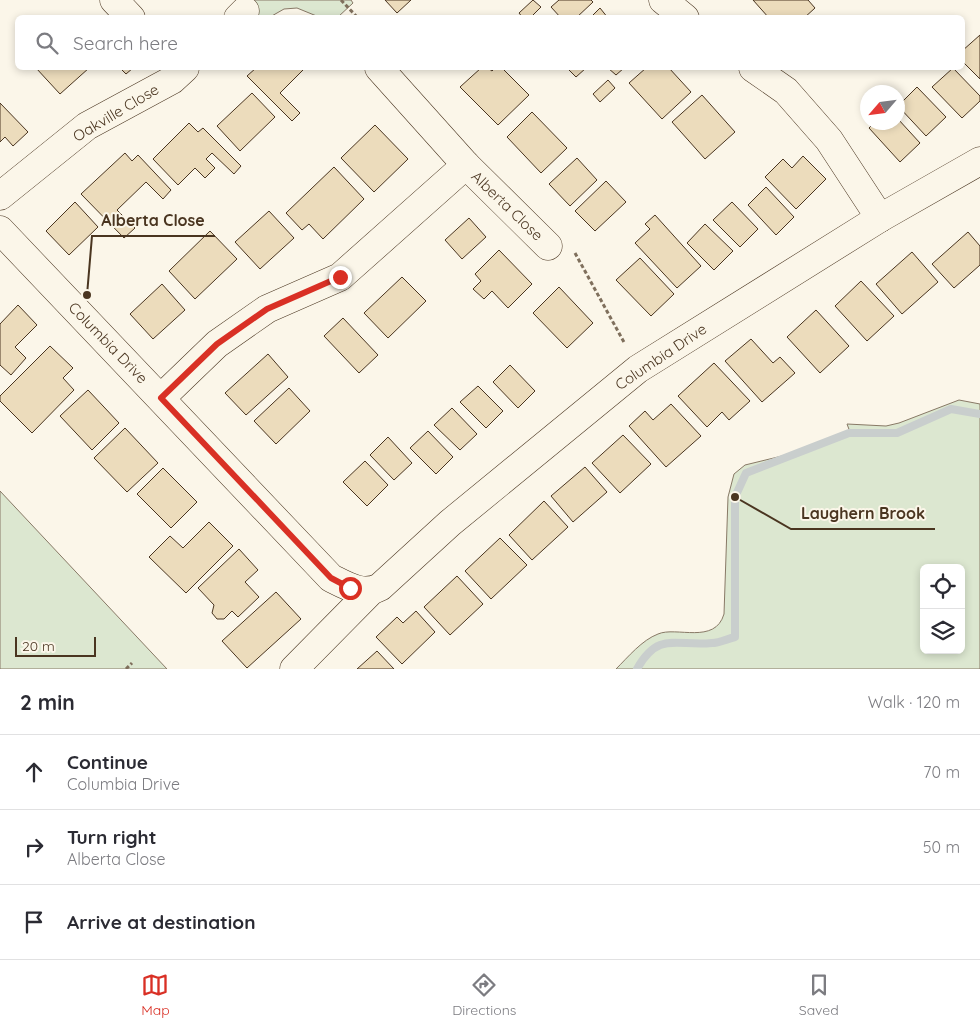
<!DOCTYPE html>
<meta charset="utf-8">
<style>
body{margin:0;font-family:Quicksand,sans-serif;background:#f7f7f7;color:#2b2b33}
.controls{position:absolute;right:15px;bottom:15px;display:grid;overflow:hidden;border-radius:8px;box-shadow:0 2px 8px #0003}
.controls button{width:45px;height:45px;display:grid;place-items:center;padding:0;border:0;border-bottom:1px solid #e1e1e2;background:#fff;color:#2b2b33;font:25px sans-serif}
.compass{position:absolute;left:860px;top:85px;width:45px;height:45px;border-radius:50%;background:#fff;box-shadow:0 2px 8px #0003;rotate:242deg}
.scale{position:absolute;left:15px;bottom:12px;width:81px;box-sizing:border-box;padding-left:5px;border:2px solid #4a3520;border-top:0;font-size:14px;line-height:18px;white-space:nowrap;color:#4a3520;-webkit-text-stroke:4px #fbf6e9;paint-order:stroke}
.stop{position:absolute;width:15px;height:15px;margin:-11px;border:4px solid #d93025;border-radius:50%;background:#fff}
.stop.end{background:#d93025;border-color:#fff;box-shadow:0 1px 5px #0008}
.list{margin:0;padding:0;list-style:none}
h2{display:flex;justify-content:space-between;align-items:center;height:65px;margin:0;padding:0 20px;font-size:21px}
h2 small{font-size:16px;font-weight:400;color:#7c7c81}
.list li{display:grid;grid-template-columns:32px 1fr auto;gap:15px;align-items:center;box-sizing:border-box;height:75px;padding:0 20px;border-top:1px solid #e1e1e2}
.list b{display:block;font-size:19px;white-space:nowrap}
.list p{margin:0;font-size:16px;white-space:nowrap;color:#7c7c81}
.list em{font-size:16px;font-style:normal;color:#7c7c81}
.icon{flex:none;width:28px;height:28px;fill:none;stroke:currentColor;stroke-width:2;stroke-linecap:round;stroke-linejoin:round}
.map{position:relative;flex:none;width:980px;height:669px;overflow:hidden}
.search{position:absolute;background:#fff;box-shadow:0 2px 8px #0003;left:15px;right:15px;top:15px;height:55px;display:flex;align-items:center;gap:12px;box-sizing:border-box;padding:0 18px;border-radius:8px;color:#7c7c81;font-size:19px}
.sheet{height:290px;background:#fff}
nav{display:flex;justify-content:space-around;align-items:center;box-sizing:border-box;height:70px;border-top:1px solid #e1e1e2;background:#fff;font-size:14px;color:#7c7c81}
nav a{display:grid;justify-items:center;gap:2px}
nav .on{color:#d93025}
.map>svg:first-child{display:block}
</style>
<div class="map">
<svg width="980" height="669" viewBox="0 0 980 669">
<rect width="100%" height="100%" fill="#fbf6e9"/>
<g fill="#dce7d0" stroke="#887966" fill-rule="evenodd">
<polygon points="244,0 351,0 353,3 338,17 319,17 297,8 284,9 270,17 261,18"/>
<path d="M 959,400 L 980,404 L 980,669 L 616,669 C 628,657 642,640 658,634 C 676,626 715,645 724,614 L 728,497 L 734,474 L 745,465 L 782,456 L 850,432 L 847,424 L 886,426 L 899,423 ZM 924,568 L 961,568 L 961,650 L 924,650 Z"/>
<polygon points="0,491 167,669 0,669"/>
</g>
<g fill="none" stroke-linecap="round" stroke-linejoin="round">
<path stroke="#c9cecd" stroke-width="8" d="M 637,669 C 659,630 677,647 712,643 C 719,643 727,639 735,637 L 735,497 L 746,473 L 849,433 L 897,433 L 951,409 L 980,414"/>
</g>
<g fill="#ecdcbc" stroke="#4a3520">
<polygon points="385,0 411,0 397,13"/>
<polygon points="533,0 541,7 530,18 523,18 519,13"/>
<polygon points="559,0 591,0 593,2 576,18 561,18 551,7"/>
<polygon points="753,0 808,0 815,8 804,18 769,18"/>
<polygon points="600,8 608,18 590,18"/>
<polygon points="980,35 980,79 962,61 962,51"/>
<polygon points="36,68 89,68 60,94"/>
<polygon points="120,68 133,68 126,74"/>
<polygon points="256,68 305,68 280,93 300,113 292,121 247,76"/>
<polygon points="481,68 488,68 492,71 495,68 502,68 529,95 498,125 460,87"/>
<polygon points="570,68 586,68 576,77 568,69"/>
<polygon points="608,68 624,68 616,75"/>
<polygon points="646,68 669,68 691,92 662,119 629,83"/>
<polygon points="953,68 980,96 980,101 962,118 932,87"/>
<polygon points="608,80 615,88 600,102 593,94"/>
<polygon points="917,87 946,117 926,136 898,106"/>
<polygon points="252,93 275,117 240,151 217,126"/>
<polygon points="702,95 735,132 705,159 672,122"/>
<polygon points="0,103 28,132 13,146 5,137 0,142"/>
<polygon points="532,112 567,148 541,173 507,137"/>
<polygon points="898,119 920,143 900,162 869,128 875,122 898,122"/>
<polygon points="189,123 198,132 203,128 241,166 234,174 212,153 206,159 215,168 205,178 195,168 178,185 153,159"/>
<polygon points="375,125 408,159 374,192 341,158"/>
<polygon points="125,153 132,161 138,155 171,190 163,199 146,182 117,210 135,228 124,238 81,194"/>
<polygon points="803,156 826,179 796,209 765,177 783,159 792,168"/>
<polygon points="577,158 597,180 570,206 549,184"/>
<polygon points="334,167 364,199 323,239 309,224 302,230 286,213"/>
<polygon points="606,181 626,202 595,231 575,211"/>
<polygon points="766,187 794,217 776,235 748,205"/>
<polygon points="75,202 98,227 69,255 46,231"/>
<polygon points="732,202 758,229 740,247 713,220"/>
<polygon points="269,211 294,238 260,269 235,242"/>
<polygon points="655,215 701,266 677,288 635,243 650,229 645,224"/>
<polygon points="469,218 486,237 462,259 445,240"/>
<polygon points="705,224 733,251 714,270 687,243"/>
<polygon points="210,231 237,259 195,299 169,271"/>
<polygon points="968,232 980,246 980,265 954,288 932,264"/>
<polygon points="499,250 532,284 508,308 492,291 484,299 473,289 481,281 475,274"/>
<polygon points="912,252 938,282 902,314 876,284"/>
<polygon points="640,258 674,294 651,316 616,280"/>
<polygon points="402,277 426,301 388,338 364,313"/>
<polygon points="861,281 894,316 867,341 835,306"/>
<polygon points="162,284 185,310 153,339 130,314"/>
<polygon points="559,287 593,323 567,348 533,313"/>
<polygon points="18,305 37,325 15,347 26,358 11,375 0,365 0,324"/>
<polygon points="816,310 849,346 820,373 787,337"/>
<polygon points="343,318 378,355 359,373 324,336"/>
<polygon points="751,339 773,363 780,357 795,373 762,402 725,361"/>
<polygon points="50,346 73,368 63,378 74,390 32,433 0,401 0,396"/>
<polygon points="268,354 288,377 246,415 225,393"/>
<polygon points="714,363 750,401 729,420 722,412 707,427 678,396"/>
<polygon points="510,365 535,391 518,408 493,382"/>
<polygon points="478,386 503,411 486,428 460,402"/>
<polygon points="289,388 310,411 276,444 254,421"/>
<polygon points="88,390 119,423 92,450 60,416"/>
<polygon points="671,404 701,436 666,467 629,426 645,411 653,420"/>
<polygon points="452,408 477,434 460,450 434,425"/>
<polygon points="125,428 158,463 127,492 94,458"/>
<polygon points="428,431 453,457 436,474 410,448"/>
<polygon points="623,435 651,464 620,493 592,463"/>
<polygon points="388,437 412,463 394,480 370,455"/>
<polygon points="365,461 388,485 367,506 343,482"/>
<polygon points="585,467 607,492 573,522 551,496"/>
<polygon points="163,468 197,502 171,528 137,494"/>
<polygon points="544,501 568,527 532,560 509,535"/>
<polygon points="209,522 233,546 186,593 149,557 170,536 183,548"/>
<polygon points="500,538 527,565 491,599 465,571"/>
<polygon points="239,549 258,570 245,582 259,597 238,617 232,611 224,619 217,619 212,613 214,605 198,588"/>
<polygon points="457,576 483,604 450,635 424,607"/>
<polygon points="276,592 301,619 247,668 222,641"/>
<polygon points="416,611 435,632 402,664 376,637 397,617 403,623"/>
<polygon points="377,651 394,669 357,669"/>
</g>
<g fill="none" stroke-linecap="round" stroke-linejoin="round">
<defs>
<g id="minor">
<polyline points="114,0 131,18"/>
<polyline points="663,0 685,18"/>
<polyline points="238,18 245,11"/>
<polyline points="379,68 466,165 548,246"/>
<polyline points="753,68 786,91 829,140 880,218"/>
<polyline points="0,196 87,126 172,80 185,68"/>
<path d="M 0,230 L 331,578 C 347,586 363,596 380,587 L 450,523 L 638,369 L 880,218 L 980,161"/>
<polyline points="161,398 217,344 267,309 340,277 466,165"/>
<polyline points="294,669 370,592"/>
</g>
</defs>
<use href="#minor" stroke="#4a3520" stroke-width="29"/>
<g stroke="#7f6f5c" stroke-width="3" stroke-dasharray="4 2.5" stroke-linecap="butt">
<polyline points="341,0 358,18"/>
<polyline points="575,253 625,344"/>
<polyline points="126,669 132,663"/>
</g>
<use href="#minor" stroke="#fbf6e9" stroke-width="28"/>
</g>
<g fill="none" stroke-linecap="round" stroke-linejoin="round">
<polyline stroke="#d93025" stroke-width="6" points="340,277 267,309 217,344 161,398 331,578 350,588"/>
</g>
<g text-anchor="middle" stroke-width="4" stroke-linejoin="round" paint-order="stroke">
<g font-size="15" fill="#4a3520" stroke="#fbf6e9">
<text transform="translate(116 113) rotate(-31)" y="5">Oakville Close</text>
<text transform="translate(507 206) rotate(44)" y="5">Alberta Close</text>
<text transform="translate(108 343) rotate(46)" y="5">Columbia Drive</text>
<text transform="translate(661 357) rotate(-34)" y="5">Columbia Drive</text>
</g>
</g>
<path fill="none" stroke="#4a3520" stroke-width="2" d="M87 295L92 236H215M735 497L791 529H935"/>
<g fill="#4a3520" stroke="#fbf6e9" stroke-width="2">
<circle cx="87" cy="295" r="5"/>
<circle cx="735" cy="497" r="5"/>
</g>
<g font-size="16" text-anchor="middle" font-weight="bold" fill="#4a3520" stroke="#fbf6e9" stroke-width="4" stroke-linejoin="round" paint-order="stroke">
<text x="153" y="226">Alberta Close</text>
<text x="863" y="519">Laughern Brook</text>
</g>
</svg>
<div class="controls">
<button><svg class="icon" aria-label="locate" viewBox="0 0 24 24"><circle cx="12" cy="12" r="6"/><path d="M12 2v4M12 18v4M2 12h4M18 12h4"/></svg></button>
<button><svg class="icon" aria-label="layers" viewBox="0 0 24 24"><path d="M12 4l9 5-9 5-9-5zM3 14l9 5 9-5"/></svg></button>
</div>
<svg class="compass" viewBox="-18 -18 36 36"><path d="M0-13l5 13h-10z" fill="#e53935"/><path d="M0 13l5-13h-10z" fill="#7c7c81"/></svg>
<div class="scale">20 m</div>
<div class="stop" style="left:350px;top:588px"></div>
<div class="stop end" style="left:340px;top:277px"></div>
<div class="search"><svg class="icon" aria-label="search" viewBox="0 0 24 24"><circle cx="10" cy="10" r="6"/><path d="M15 15l6 6"/></svg>Search here</div>
</div>
<section class="sheet">
<h2>2 min<small>Walk · 120 m</small></h2>
<ul class="list">
<li><svg class="icon" aria-label="ahead" viewBox="0 0 24 24"><path d="M12 20V5M6 11l6-6 6 6"/></svg><div><b>Continue</b><p>Columbia Drive</p></div><em>70 m</em></li>
<li><svg class="icon" aria-label="right" viewBox="0 0 24 24"><path d="M7 20v-9h11M14 6l5 5-5 5"/></svg><div><b>Turn right</b><p>Alberta Close</p></div><em>50 m</em></li>
<li><svg class="icon" aria-label="arrive" viewBox="0 0 24 24"><path d="M6 21V4h12l-3 4 3 4H6"/></svg><div><b>Arrive at destination</b></div></li>
</ul>
</section>
<nav>
<a class="on"><svg class="icon" aria-label="map" viewBox="0 0 24 24"><path d="M3 6l6-2 6 2 6-2v14l-6 2-6-2-6 2zM9 4v14M15 6v14"/></svg>Map</a>
<a><svg class="icon" aria-label="directions" viewBox="0 0 24 24"><path d="M12 3l9 9-9 9-9-9zM9 14v-3h6M13 9l2 2-2 2"/></svg>Directions</a>
<a><svg class="icon" aria-label="saved" viewBox="0 0 24 24"><path d="M7 4h10v16l-5-4-5 4z"/></svg>Saved</a>
</nav>
